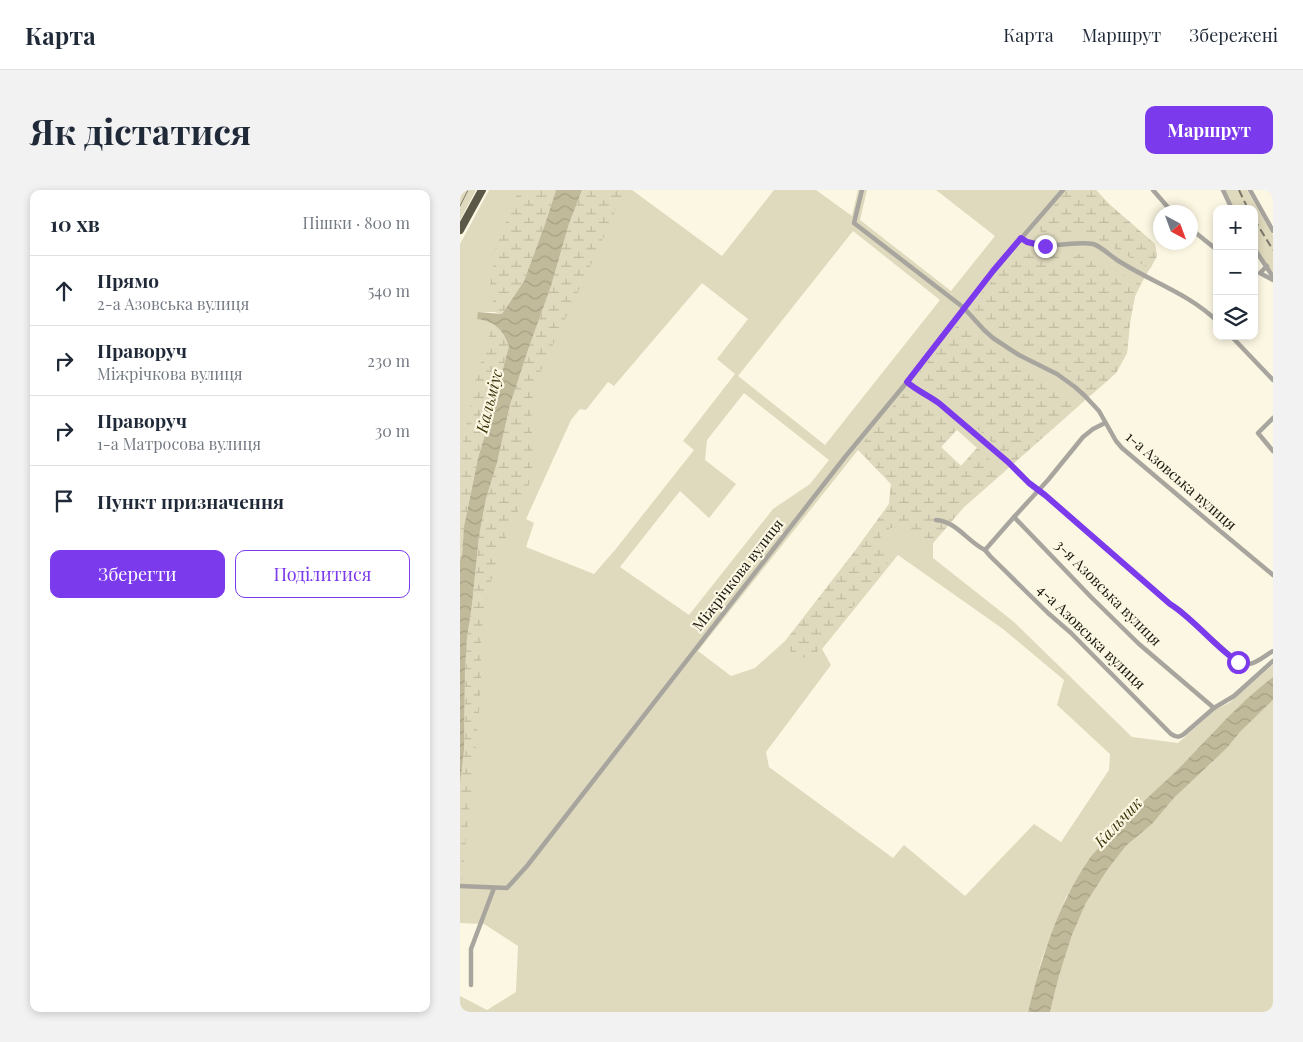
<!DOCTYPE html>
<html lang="uk">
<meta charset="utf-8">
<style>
body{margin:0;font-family:"Playfair Display",serif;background:#f2f2f3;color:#1f2937}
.controls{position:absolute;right:15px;top:15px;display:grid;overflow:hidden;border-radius:10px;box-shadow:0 2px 8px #0003}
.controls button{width:45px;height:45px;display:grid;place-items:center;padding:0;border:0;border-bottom:1px solid #e0e1e3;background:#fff;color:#1f2937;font:25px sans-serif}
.compass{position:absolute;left:693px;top:15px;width:45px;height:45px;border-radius:50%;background:#fff;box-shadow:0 2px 8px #0003;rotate:139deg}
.stop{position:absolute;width:15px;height:15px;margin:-11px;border:4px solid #7c3aed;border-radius:50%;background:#fff}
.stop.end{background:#7c3aed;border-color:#fff;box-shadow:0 1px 5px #0008}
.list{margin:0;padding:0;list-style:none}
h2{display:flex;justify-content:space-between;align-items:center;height:65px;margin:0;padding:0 20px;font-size:21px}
h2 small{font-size:16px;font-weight:400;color:#747a83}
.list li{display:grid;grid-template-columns:32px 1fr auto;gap:15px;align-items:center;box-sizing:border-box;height:70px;padding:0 20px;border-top:1px solid #e0e1e3}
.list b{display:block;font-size:19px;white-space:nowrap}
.list p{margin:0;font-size:16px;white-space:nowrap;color:#747a83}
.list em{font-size:16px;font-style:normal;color:#747a83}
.actions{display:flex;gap:10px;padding:15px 20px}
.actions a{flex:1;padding:11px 0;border:1px solid #7c3aed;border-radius:10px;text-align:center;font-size:18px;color:#7c3aed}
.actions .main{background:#7c3aed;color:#fff}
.icon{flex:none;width:28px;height:28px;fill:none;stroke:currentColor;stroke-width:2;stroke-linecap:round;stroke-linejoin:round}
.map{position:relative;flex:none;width:813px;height:822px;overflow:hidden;border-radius:10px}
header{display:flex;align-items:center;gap:30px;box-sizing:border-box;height:70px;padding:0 25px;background:#fff;border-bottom:1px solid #e0e1e3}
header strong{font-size:24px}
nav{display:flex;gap:28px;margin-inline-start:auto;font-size:18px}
.intro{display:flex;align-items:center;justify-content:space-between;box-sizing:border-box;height:120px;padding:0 30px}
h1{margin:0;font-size:35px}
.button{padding:12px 22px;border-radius:10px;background:#7c3aed;color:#fff;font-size:18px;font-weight:700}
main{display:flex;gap:30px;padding:0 30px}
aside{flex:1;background:#fff;border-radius:10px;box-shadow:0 2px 8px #0003}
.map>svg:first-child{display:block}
</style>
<header>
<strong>Карта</strong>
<nav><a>Карта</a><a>Маршрут</a><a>Збережені</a></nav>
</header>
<div class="intro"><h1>Як дістатися</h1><a class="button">Маршрут</a></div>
<main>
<aside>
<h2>10 хв<small>Пішки · 800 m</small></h2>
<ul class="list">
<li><svg class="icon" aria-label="ahead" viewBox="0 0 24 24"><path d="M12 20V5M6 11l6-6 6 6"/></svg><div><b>Прямо</b><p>2-а Азовська вулиця</p></div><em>540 m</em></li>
<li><svg class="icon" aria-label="right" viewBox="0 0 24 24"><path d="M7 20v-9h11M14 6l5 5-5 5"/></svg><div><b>Праворуч</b><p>Міжрічкова вулиця</p></div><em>230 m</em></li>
<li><svg class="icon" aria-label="right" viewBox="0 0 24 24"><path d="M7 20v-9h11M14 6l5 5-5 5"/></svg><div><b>Праворуч</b><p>1-а Матросова вулиця</p></div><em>30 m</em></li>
<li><svg class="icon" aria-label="arrive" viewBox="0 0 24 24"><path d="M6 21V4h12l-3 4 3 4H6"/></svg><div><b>Пункт призначення</b></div></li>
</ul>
<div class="actions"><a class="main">Зберегти</a><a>Поділитися</a></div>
</aside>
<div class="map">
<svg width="813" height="822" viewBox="0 0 813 822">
<defs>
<pattern id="wetland-marsh" width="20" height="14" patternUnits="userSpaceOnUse" patternTransform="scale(1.25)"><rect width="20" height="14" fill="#dfd9bd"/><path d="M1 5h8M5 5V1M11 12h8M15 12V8" fill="none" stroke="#bfbaa1"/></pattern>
<pattern id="water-waves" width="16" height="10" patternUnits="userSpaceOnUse" patternTransform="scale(1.25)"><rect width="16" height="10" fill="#c1ba9a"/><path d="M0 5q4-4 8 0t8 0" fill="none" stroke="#a59f84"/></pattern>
</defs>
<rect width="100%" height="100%" fill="#fbf7e2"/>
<g fill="#dfd9bd" fill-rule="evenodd">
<polygon points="0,0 16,0 0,30"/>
<polygon points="29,0 96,0 42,124 35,122 18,122 28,130 33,133 0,370 0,54"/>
<path d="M 122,0 L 172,0 L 262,66 L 314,0 L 356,0 L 392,26 L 398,0 L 407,0 L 400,30 L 491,101 L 535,46 L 476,0 L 636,0 L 649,14 L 695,54 L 697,66 L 681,94 L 675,106 L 670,132 L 667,163 L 656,183 L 504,317 L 473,353 L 473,368 L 554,432 L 672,547 L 718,553 L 755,520 L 769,513 L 813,475 L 813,487 L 759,536 L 722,575 L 650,645 L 606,707 L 582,768 L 568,822 L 0,822 L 0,806 L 27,820 L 56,802 L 58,756 L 24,734 L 0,733 L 0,594 L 6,524 L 69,157 L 91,96 ZM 393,41 L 480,110 L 365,255 L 278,186 ZM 242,93 L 288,129 L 257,169 L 275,184 L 223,251 L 234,260 L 155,360 L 134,384 L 66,357 L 74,333 L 66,329 L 111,230 L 120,219 L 126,220 L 148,192 L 154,196 ZM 284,203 L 369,270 L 350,294 L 313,319 L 229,425 L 160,377 L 220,301 L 249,328 L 276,294 L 245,270 L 247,250 ZM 497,240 L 517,258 L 501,276 L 481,257 ZM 398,260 L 431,294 L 429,314 L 395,361 L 326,450 L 295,478 L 271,486 L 238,461 ZM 438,365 L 543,439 L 604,490 L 597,515 L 650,564 L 649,580 L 601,652 L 574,634 L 505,706 L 444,655 L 433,668 L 309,577 L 306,562 L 371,475 L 362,459 Z"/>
<polygon points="763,0 787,0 813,45 813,87 794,57 794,19 771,19"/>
<polygon points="813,510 813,822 590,822 599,786 612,745 626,713 648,679 666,656 693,633 714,608 767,558 780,542"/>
</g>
<g fill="url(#wetland-marsh)">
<polygon points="59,0 96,0 85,34 64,91 42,124 35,122 30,96 36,56"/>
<polygon points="122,0 164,0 149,36 75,193 71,216 73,273 69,294 61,314 38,366 30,394 24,420 21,448 21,496 18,533 0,710 0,594 4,559 5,481 7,448 12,415 19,346 26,309 37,273 50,215 69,157 91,96 109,34"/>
<polygon points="607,0 636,0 649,14 695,54 697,66 690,79 649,55 629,45 613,44 591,46 584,45 579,39 578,34"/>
<polygon points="567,64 620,64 639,71 681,94 675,106 670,132 667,163 656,183 631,205 611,184 587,169 554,152 511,117 550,69 558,65"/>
<polygon points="33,133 39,137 49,156 27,238 18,268 4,337 2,365 0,370 0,271 3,252 15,192"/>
<polygon points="499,133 533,161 553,174 574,185 597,199 617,217 554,273 506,228 455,188"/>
<path d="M 443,204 L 464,214 L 496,240 L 481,257 L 501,276 L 517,258 L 544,282 L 504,317 L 473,353 L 450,338 L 430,338 L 420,348 L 421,355 L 436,363 L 352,468 C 335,468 331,467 326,450 L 395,361 L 429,314 L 431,294 L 398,259 Z"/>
</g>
<g fill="url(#water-waves)">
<path d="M 96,0 L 122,0 L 109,34 L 91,96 L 69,157 L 50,215 L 37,273 L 26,309 L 19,346 L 12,415 L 7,448 L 5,481 L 4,559 L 0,594 L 0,370 L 2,365 L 4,337 L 18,268 L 27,238 L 49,156 C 41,138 36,132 17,129 L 18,122 L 42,124 L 64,91 L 85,34 Z"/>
<path d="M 813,487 L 813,510 L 780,542 L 767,558 L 714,608 L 693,633 L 666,656 L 648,679 L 626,713 L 612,745 L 599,786 L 590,822 L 568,822 C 581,770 597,716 628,671 C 632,664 639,658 645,651 C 669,623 697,600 723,574 C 752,544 780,512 813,487 Z"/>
</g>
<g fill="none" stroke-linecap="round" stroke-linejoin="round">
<g stroke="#a7a59d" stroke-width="4.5">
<polyline points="402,0 394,33 504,118 524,140 533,148 559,165 597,184 615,197 625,206 639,221 656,251 662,258 753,335 813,385"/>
<polyline points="693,0 712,22"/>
<polyline points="763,0 772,19"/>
<polyline points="790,0 813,41"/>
<polyline points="731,39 757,60"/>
<path d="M 561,48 C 579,63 612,50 633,54 C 643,57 652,68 662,73 C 694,93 729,104 757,131"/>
<polyline points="794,58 813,87"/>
<polyline points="807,76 800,83 813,90"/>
<polyline points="771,146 813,190"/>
<path d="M 447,192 C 457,201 470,206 480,214 L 548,272 L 569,293 L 585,305 L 710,414 L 720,420 L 775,470 C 792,480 799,469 813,461"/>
<polyline points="813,228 798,243 813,261"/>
<polyline points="645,233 633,239 623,247 588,290 554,327 631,407 679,454 754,518"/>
<path d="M 476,330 C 496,331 508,352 525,360 L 554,327"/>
<path d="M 525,360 L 530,366 L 588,423 L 611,443 L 711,544 C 716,547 719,548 724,544 L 754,518 L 774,506 L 813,471"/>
<polyline points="0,696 47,698 67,676 385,267 447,192 533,81 603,0"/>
<polyline points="11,795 11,759 34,698"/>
</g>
<polyline stroke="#5c5848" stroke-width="8" points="0,40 22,0"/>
<polyline stroke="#7b786b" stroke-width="1" points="0,16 8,0"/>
<g stroke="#7b786b" stroke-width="2" stroke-dasharray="8 4" stroke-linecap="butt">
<polyline points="779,0 788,19"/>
<polyline points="794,29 813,60"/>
</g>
</g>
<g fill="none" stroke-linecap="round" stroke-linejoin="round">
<path stroke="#7c3aed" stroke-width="6" d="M 585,56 L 567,52 L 561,48 L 533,81 L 447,192 C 457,201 470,206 480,214 L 548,272 L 569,293 L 585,305 L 710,414 C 734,429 754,456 778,472"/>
</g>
<g text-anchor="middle" stroke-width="4.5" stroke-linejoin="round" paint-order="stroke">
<g font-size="15" fill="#18160f" stroke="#fbf7e2">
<text transform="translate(721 291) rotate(41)" y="5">1-а Азовська вулиця</text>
<text transform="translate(278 385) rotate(-52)" y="5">Міжрічкова вулиця</text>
<text transform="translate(648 403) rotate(45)" y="5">3-я Азовська вулиця</text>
<text transform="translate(631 447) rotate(44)" y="5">4-а Азовська вулиця</text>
</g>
<g font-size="16" font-style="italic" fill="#3f350c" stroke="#fbf7e2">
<text transform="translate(29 211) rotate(-76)" y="6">Кальміус</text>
<text transform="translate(658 632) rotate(-47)" y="6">Кальчик</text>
</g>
</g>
</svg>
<div class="controls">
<button>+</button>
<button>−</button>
<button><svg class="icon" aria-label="layers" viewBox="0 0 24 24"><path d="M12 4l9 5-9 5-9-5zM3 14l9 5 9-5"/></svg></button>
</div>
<svg class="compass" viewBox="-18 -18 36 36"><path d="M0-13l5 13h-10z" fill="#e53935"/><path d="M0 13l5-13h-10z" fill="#747a83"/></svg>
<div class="stop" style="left:778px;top:472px"></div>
<div class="stop end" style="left:585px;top:56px"></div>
</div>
</main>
